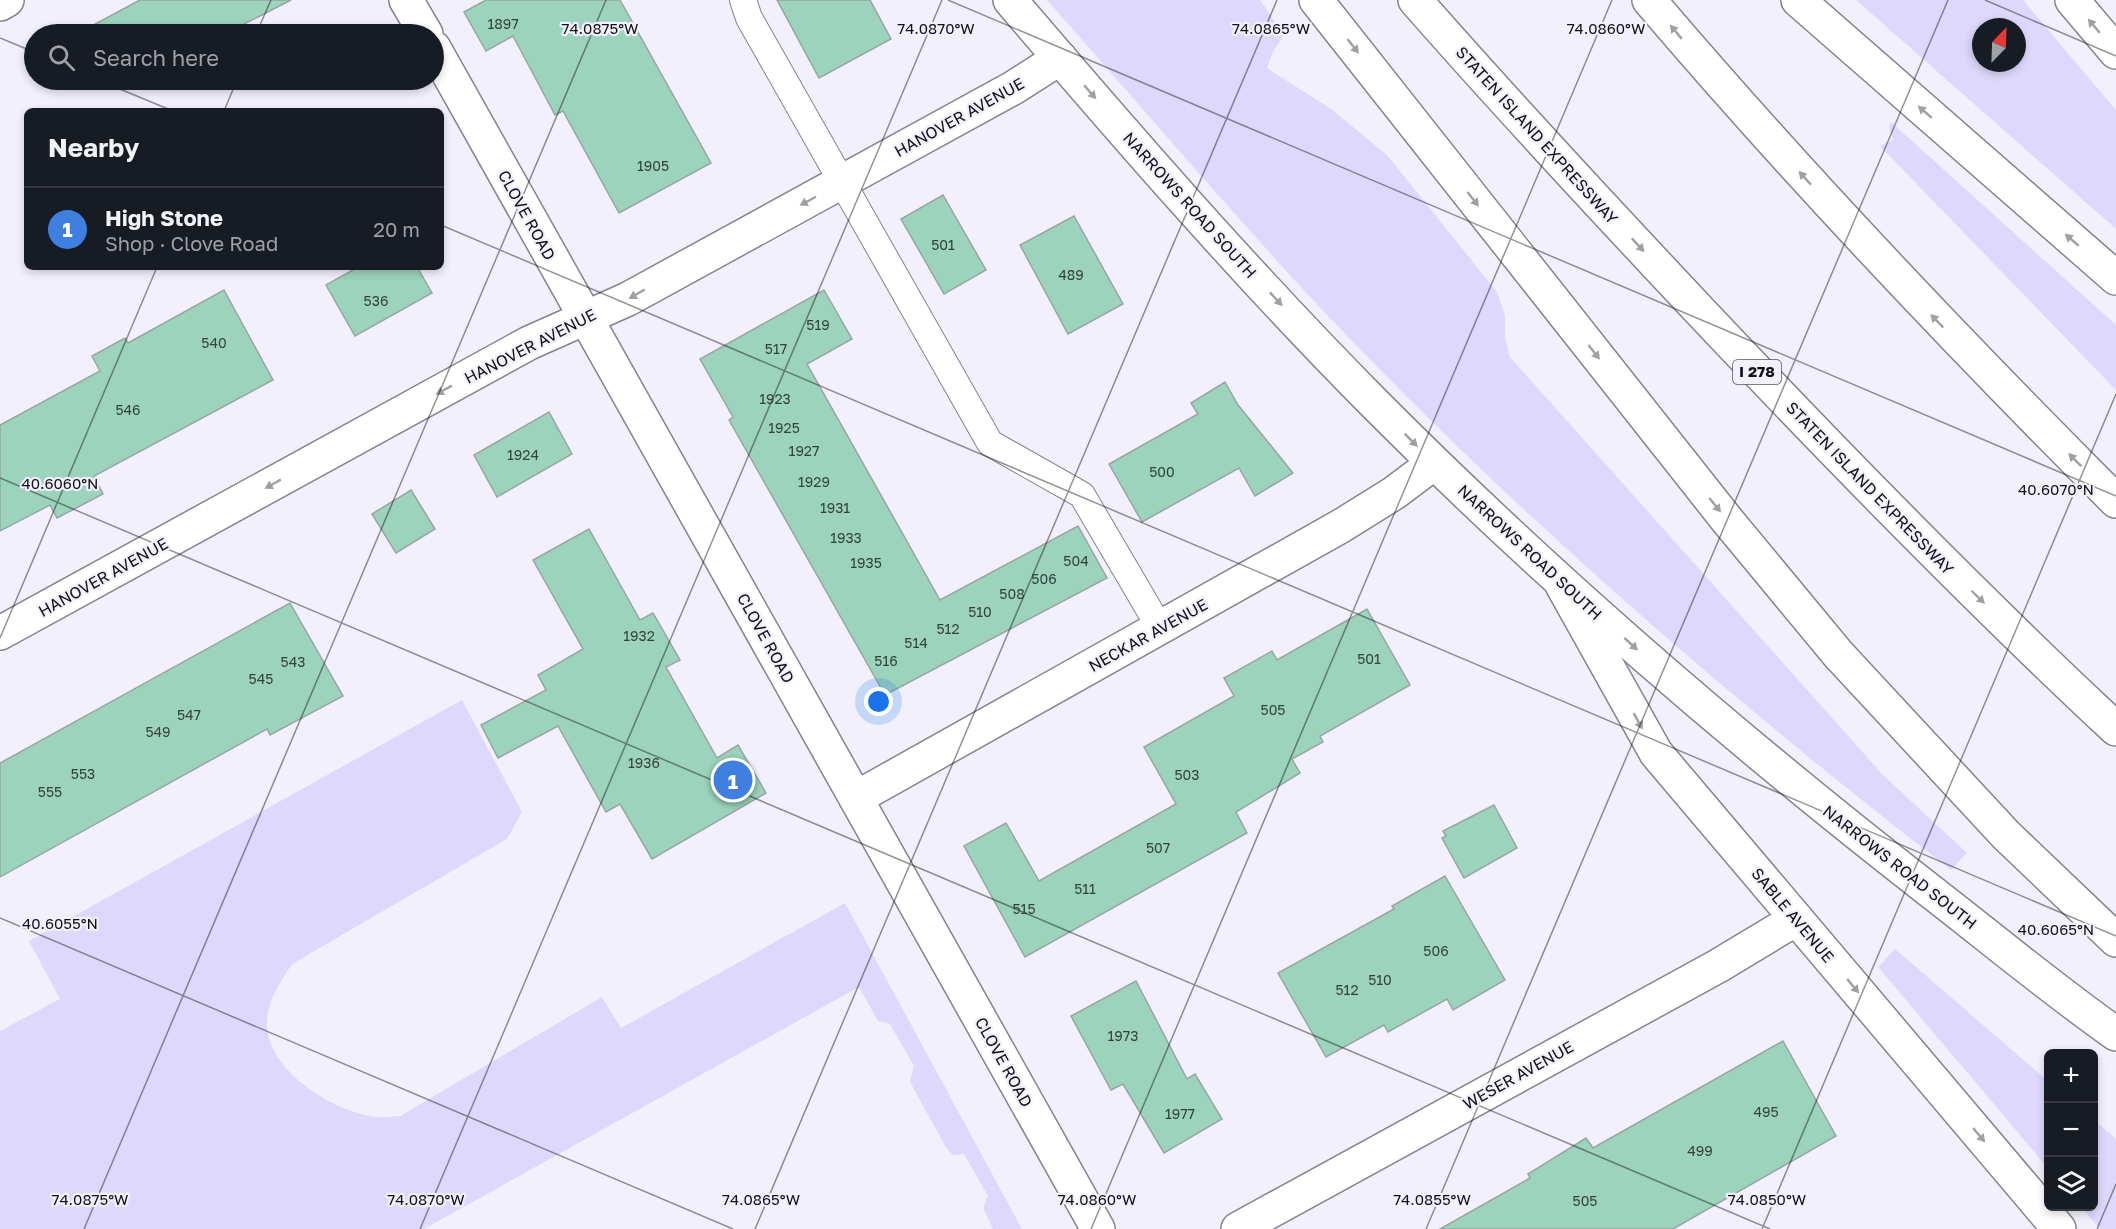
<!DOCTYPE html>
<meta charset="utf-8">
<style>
body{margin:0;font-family:"Golos Text",sans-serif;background:#20242c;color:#f1f3f6}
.controls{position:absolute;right:18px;bottom:18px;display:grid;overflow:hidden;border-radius:9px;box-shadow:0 3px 9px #0003}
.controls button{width:54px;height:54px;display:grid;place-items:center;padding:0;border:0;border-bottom:2px solid #363941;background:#171b24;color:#f1f3f6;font:30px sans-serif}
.compass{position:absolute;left:1972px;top:18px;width:54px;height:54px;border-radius:50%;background:#171b24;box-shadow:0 3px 9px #0003;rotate:23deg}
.you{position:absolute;left:879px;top:702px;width:21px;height:21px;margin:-15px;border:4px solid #fff;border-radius:50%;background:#1a73e8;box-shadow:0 0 0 9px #1a73e833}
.badge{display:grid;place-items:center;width:39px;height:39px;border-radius:50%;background:#8c9099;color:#fff;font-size:20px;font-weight:700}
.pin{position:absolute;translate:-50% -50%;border:3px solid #fff;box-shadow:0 2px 6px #0006}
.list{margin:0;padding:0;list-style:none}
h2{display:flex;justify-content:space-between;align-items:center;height:78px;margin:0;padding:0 24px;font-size:26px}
h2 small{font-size:20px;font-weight:400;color:#9ea1a6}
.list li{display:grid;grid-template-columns:39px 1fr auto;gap:18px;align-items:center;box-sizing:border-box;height:84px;padding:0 24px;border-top:2px solid #363941}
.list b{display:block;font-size:22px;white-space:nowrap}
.list p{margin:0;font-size:20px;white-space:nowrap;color:#9ea1a6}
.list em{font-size:20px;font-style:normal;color:#9ea1a6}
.icon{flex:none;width:33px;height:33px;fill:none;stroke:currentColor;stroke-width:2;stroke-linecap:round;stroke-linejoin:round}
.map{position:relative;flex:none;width:2116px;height:1229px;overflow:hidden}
.search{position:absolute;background:#171b24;box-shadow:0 3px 9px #0003;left:24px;top:24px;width:420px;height:66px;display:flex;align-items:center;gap:15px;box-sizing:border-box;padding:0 21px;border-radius:33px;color:#9ea1a6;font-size:22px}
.panel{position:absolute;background:#171b24;box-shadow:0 3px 9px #0003;left:24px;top:108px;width:420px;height:162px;border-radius:9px}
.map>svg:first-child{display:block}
</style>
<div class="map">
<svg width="2116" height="1229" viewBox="0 0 2116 1229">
<rect width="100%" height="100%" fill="#f1f0fc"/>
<g fill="#ded9fc" fill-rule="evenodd">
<path d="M 1047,0 L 1260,0 L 1284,35 L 1273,52 L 1267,68 L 1331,109 L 1387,155 L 1497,292 L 1505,315 L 1505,338 L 1510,357 L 1883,775 L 1967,853 L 1951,870 C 1722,693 1496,497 1298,284 C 1213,191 1131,95 1047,0 Z"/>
<path d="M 1856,0 L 2023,0 L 2116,110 L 2116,229 ZM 1981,27 L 2017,27 L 2017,63 L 1981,63 Z"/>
<polygon points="1891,122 2116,325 2116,390 1880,146 1893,140 1889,126"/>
<path d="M 462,700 L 522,812 L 507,839 L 292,964 C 281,981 269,998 267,1019 C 263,1069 333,1112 376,1117 C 384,1118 392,1116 400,1116 L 602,997 L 621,1028 L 845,903 L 1022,1229 L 993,1229 L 983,1208 L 988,1196 L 964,1154 L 953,1155 L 947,1149 L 910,1082 L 914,1066 L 890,1024 L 878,1021 L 859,987 L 424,1229 L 0,1229 L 0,1031 L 60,999 L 29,941 Z"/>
<polygon points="1895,949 2048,1081 2048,1168 1878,967"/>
<polygon points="2094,1120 2116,1139 2116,1229 2100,1229 2081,1207 2094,1206"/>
</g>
<g fill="#9bd3bc" stroke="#99a5a0" stroke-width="1.5">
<polygon points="140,0 291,0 225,34 100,34 95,24"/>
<polygon points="486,0 620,0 711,163 619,213 563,111 555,115 513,36 486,51 464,12"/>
<polygon points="777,0 870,0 891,39 819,78"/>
<polygon points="943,195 986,270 944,294 901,219"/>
<polygon points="1074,216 1123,304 1068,334 1020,245"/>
<polygon points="358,267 417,267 432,293 355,336 326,285"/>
<polygon points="224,290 273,380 94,476 103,494 57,518 50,505 0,531 0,425 100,371 92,356 125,338 128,343"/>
<polygon points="824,290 852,339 807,364 940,600 1078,526 1107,578 885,695 729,420 733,417 700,359"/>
<polygon points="1225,382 1238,405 1293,473 1255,496 1239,468 1142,522 1109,464 1198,414 1191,403"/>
<polygon points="549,412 572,454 497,497 474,455"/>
<polygon points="411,490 435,529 396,553 372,514"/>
<polygon points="589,529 640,620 653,613 680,660 666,667 717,758 738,745 766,793 652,859 620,804 606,812 558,726 498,758 481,725 546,690 538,675 583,649 533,560"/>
<polygon points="290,603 343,696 270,735 267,729 0,877 0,763"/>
<polygon points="1367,609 1410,685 1320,736 1323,742 1292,759 1300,773 1236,812 1247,833 1025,957 964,846 1006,823 1039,881 1176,804 1144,747 1234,696 1224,678 1272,651 1277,660"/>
<polygon points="1494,805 1517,848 1464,878 1442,838 1446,836 1443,831"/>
<polygon points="1445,876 1505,980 1453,1010 1447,999 1388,1032 1384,1025 1326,1057 1278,973 1394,909 1392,906"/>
<polygon points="1136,981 1187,1079 1195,1074 1222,1119 1164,1153 1123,1084 1111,1090 1071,1016"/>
<polygon points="1783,1041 1836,1136 1673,1229 1440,1229 1530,1178 1528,1174 1586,1138 1593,1148"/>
</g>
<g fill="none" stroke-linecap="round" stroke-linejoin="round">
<defs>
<polyline id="lane" points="743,0 749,18 990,443 1082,495 1160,628"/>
<g id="street">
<polyline points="0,4 7,0"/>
<polyline points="1562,585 1656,753 2059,1229"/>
<polyline points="0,633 529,343 628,299 1013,88 1060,58"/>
<polyline points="856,798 1341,526 1394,493 1434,463"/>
<polyline points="1238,1229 1718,966 1796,919"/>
</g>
<g id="secondary">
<polyline points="406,0 426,34"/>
<polyline points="434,48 1098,1229"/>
</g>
<g id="primary">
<path d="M 1010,0 C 1127,137 1246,274 1373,402 C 1547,577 1734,738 1929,890 C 1991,938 2052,989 2116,1034"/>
<polyline points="2072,0 2116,52"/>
</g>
<g id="highway">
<polyline points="1316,0 1727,520 1838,654 2006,835 2116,940"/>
<path d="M 1415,0 C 1508,106 1604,209 1700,311 C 1835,454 1972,595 2116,729"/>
<path d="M 1649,0 C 1798,175 1954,339 2116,501"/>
<polyline points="1798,0 2116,278"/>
</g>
</defs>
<use href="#lane" stroke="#85838e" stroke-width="28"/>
<use href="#street" stroke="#85838e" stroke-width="36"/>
<use href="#secondary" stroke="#85838e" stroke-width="36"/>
<use href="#primary" stroke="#85838e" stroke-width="36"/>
<use href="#highway" stroke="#85838e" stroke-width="36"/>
<use href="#lane" stroke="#fff" stroke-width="26"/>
<use href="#street" stroke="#fff" stroke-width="33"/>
<use href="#secondary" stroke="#fff" stroke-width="33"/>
<use href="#primary" stroke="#fff" stroke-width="33"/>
<use href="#highway" stroke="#fff" stroke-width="33"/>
</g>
<defs><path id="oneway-solid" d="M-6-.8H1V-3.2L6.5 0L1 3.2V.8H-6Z" transform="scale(1.5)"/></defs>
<g fill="#a0a0a1">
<use href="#oneway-solid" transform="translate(2094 26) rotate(-130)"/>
<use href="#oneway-solid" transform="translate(1676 32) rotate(-130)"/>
<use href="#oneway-solid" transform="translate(1353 46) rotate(52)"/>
<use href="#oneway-solid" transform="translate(1090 92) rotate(49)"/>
<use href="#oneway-solid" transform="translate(1925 112) rotate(-139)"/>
<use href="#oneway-solid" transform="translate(1805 178) rotate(-132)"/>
<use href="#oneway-solid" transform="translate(1473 199) rotate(52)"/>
<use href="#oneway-solid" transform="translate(808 201) rotate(152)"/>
<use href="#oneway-solid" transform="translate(2072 240) rotate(-139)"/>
<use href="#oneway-solid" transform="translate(1638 245) rotate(47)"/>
<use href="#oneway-solid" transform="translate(637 294) rotate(150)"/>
<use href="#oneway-solid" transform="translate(1276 299) rotate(47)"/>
<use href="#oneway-solid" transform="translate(1937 321) rotate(-134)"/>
<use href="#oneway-solid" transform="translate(1594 352) rotate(52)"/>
<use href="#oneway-solid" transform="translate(444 390) rotate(151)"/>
<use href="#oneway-solid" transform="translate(1411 440) rotate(45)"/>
<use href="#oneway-solid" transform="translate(2075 460) rotate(-135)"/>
<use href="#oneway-solid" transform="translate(273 484) rotate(151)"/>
<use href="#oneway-solid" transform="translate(1715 505) rotate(51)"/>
<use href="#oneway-solid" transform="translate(1978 597) rotate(44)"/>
<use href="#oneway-solid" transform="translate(1631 644) rotate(42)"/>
<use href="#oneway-solid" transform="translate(1638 721) rotate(61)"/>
<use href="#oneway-solid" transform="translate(1853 986) rotate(50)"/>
<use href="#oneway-solid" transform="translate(1979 1135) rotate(50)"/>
</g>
<path fill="none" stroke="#121115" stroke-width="1.5" stroke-opacity="0.45" d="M 948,0 L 2116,496M 1985,0 L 2116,56M 256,34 L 271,0M 0,38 L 34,52M 98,80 L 173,111M 224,111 L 237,80M 441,225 L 2116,936M 0,478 L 1770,1229M 0,638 L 157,267M 0,918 L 733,1229M 84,1229 L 606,0M 420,1229 L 942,0M 755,1229 L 1277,0M 1091,1229 L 1612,0M 1426,1229 L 1948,0M 1762,1229 L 2116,394M 2097,1229 L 2116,1184"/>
<g text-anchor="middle" stroke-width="4.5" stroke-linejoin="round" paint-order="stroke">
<g font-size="14" fill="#34423f">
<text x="503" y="29">1897</text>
<text x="653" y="171">1905</text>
<text x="943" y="250">501</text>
<text x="1071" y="280">489</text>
<text x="376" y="306">536</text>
<text x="818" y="330">519</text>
<text x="214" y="348">540</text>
<text x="776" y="354">517</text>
<text x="775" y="404">1923</text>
<text x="128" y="415">546</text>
<text x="784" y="433">1925</text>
<text x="804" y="456">1927</text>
<text x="523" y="460">1924</text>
<text x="1162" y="477">500</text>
<text x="814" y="487">1929</text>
<text x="835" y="513">1931</text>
<text x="846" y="543">1933</text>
<text x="1076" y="566">504</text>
<text x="866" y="568">1935</text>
<text x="1044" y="584">506</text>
<text x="1012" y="599">508</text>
<text x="980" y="617">510</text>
<text x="948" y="634">512</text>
<text x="639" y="641">1932</text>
<text x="916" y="648">514</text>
<text x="1369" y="664">501</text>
<text x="886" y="666">516</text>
<text x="293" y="667">543</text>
<text x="261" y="684">545</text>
<text x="1273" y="715">505</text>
<text x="189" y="720">547</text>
<text x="158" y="737">549</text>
<text x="644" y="768">1936</text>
<text x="83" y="779">553</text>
<text x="1187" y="780">503</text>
<text x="50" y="797">555</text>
<text x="1158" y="853">507</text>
<text x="1085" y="894">511</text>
<text x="1024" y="914">515</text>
<text x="1436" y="956">506</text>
<text x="1380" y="985">510</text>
<text x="1347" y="995">512</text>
<text x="1123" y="1041">1973</text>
<text x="1766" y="1117">495</text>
<text x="1180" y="1119">1977</text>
<text x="1700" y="1156">499</text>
<text x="1585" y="1206">505</text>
</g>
<rect fill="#f1f0fc" stroke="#55545a" stroke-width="1.5" x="1733" y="360" width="48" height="24" rx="4.5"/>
<g font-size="15" font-weight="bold" fill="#121115">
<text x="1757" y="377">I 278</text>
</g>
<g font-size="16" fill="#121115" stroke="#f1f0fc">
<text transform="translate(959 117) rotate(-29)" y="6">HANOVER AVENUE</text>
<text transform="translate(1537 135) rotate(48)" y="6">STATEN ISLAND EXPRESSWAY</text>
<text transform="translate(1190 205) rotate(48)" y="6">NARROWS ROAD SOUTH</text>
<text transform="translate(527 215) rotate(61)" y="6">CLOVE ROAD</text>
<text transform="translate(530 346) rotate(-27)" y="6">HANOVER AVENUE</text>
<text transform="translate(1870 488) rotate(46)" y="6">STATEN ISLAND EXPRESSWAY</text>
<text transform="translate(1530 552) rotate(43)" y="6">NARROWS ROAD SOUTH</text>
<text transform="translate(103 577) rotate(-29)" y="6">HANOVER AVENUE</text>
<text transform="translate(1148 635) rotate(-29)" y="6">NECKAR AVENUE</text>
<text transform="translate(766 638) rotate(61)" y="6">CLOVE ROAD</text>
<text transform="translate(1900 867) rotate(38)" y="6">NARROWS ROAD SOUTH</text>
<text transform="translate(1793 915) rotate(50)" y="6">SABLE AVENUE</text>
<text transform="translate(1004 1062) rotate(61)" y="6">CLOVE ROAD</text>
<text transform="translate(1518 1075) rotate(-29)" y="6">WESER AVENUE</text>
</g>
</g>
<g font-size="15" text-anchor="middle" fill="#121115" stroke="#f1f0fc" stroke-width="4.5" stroke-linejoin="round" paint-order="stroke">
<text x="600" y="34">74.0875°W</text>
<text x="936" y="34">74.0870°W</text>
<text x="1271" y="34">74.0865°W</text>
<text x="1606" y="34">74.0860°W</text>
<text x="60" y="489">40.6060°N</text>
<text x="2056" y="495">40.6070°N</text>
<text x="60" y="929">40.6055°N</text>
<text x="2056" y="935">40.6065°N</text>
<text x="90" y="1205">74.0875°W</text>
<text x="426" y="1205">74.0870°W</text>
<text x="761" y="1205">74.0865°W</text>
<text x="1097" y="1205">74.0860°W</text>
<text x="1432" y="1205">74.0855°W</text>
<text x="1767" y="1205">74.0850°W</text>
</g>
</svg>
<div class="controls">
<button>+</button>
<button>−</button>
<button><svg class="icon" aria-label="layers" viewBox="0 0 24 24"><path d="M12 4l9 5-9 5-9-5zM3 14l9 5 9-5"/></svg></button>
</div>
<svg class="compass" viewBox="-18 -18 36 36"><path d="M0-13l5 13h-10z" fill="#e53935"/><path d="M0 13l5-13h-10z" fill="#9ea1a6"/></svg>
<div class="you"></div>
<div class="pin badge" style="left:733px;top:780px;background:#3f7fe0">1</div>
<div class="search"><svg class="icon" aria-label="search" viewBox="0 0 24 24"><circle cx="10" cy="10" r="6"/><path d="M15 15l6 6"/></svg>Search here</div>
<section class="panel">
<h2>Nearby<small></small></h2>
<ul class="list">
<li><span class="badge" style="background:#3f7fe0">1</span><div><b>High Stone</b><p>Shop · Clove Road</p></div><em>20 m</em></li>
</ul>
</section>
</div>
